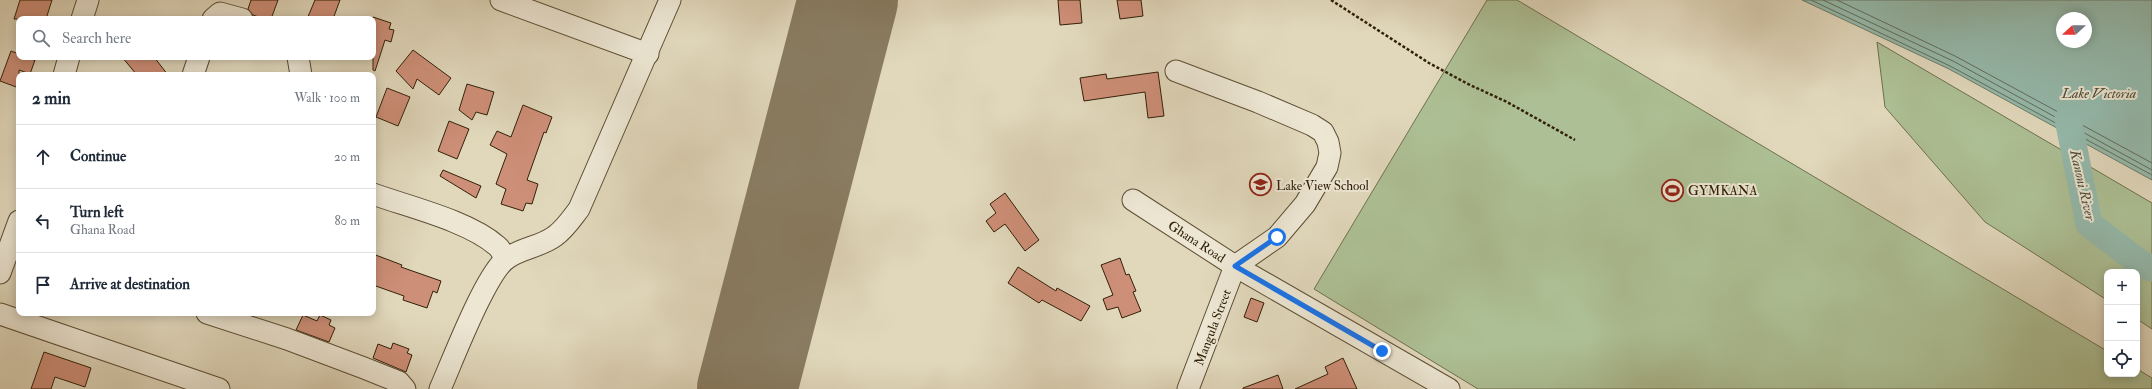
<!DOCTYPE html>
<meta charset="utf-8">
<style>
body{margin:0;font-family:"IM FELL Double Pica",serif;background:#f2f2f3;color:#1f2937}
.controls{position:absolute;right:12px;bottom:12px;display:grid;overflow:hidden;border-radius:8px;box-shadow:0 2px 10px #0003}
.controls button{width:36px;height:36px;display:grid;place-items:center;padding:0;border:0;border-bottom:1px solid #e0e1e3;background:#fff;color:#1f2937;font:20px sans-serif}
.compass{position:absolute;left:2056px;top:12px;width:36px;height:36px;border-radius:50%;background:#fff;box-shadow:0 2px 10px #0003;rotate:249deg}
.stop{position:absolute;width:12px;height:12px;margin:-9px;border:3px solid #1a73e8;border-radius:50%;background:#fff}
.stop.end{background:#1a73e8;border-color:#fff;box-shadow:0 1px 4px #0008}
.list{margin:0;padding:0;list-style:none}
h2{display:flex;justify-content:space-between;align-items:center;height:52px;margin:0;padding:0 16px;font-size:17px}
h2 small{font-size:13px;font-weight:400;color:#747a83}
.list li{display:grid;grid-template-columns:26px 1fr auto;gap:12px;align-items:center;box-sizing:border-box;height:64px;padding:0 16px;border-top:1px solid #e0e1e3}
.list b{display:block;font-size:15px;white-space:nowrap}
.list p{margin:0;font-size:13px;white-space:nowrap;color:#747a83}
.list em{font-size:13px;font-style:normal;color:#747a83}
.icon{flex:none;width:22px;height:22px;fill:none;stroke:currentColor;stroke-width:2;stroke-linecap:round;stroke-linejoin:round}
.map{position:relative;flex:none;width:2152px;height:389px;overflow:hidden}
.search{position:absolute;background:#fff;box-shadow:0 2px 10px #0003;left:16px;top:16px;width:360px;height:44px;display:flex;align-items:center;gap:10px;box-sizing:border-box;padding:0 14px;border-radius:8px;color:#747a83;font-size:15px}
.panel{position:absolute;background:#fff;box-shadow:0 2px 10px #0003;left:16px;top:72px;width:360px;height:244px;border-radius:8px}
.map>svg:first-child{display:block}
</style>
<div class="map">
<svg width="2152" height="389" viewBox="0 0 2152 389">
<rect width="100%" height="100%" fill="#e1d8bc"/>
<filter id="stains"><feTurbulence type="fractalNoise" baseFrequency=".005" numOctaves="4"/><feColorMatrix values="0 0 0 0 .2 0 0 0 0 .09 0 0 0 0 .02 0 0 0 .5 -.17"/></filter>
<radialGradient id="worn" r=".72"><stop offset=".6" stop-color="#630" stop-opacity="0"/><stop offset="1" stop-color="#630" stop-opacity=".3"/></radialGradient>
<g fill="#adc095" stroke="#6f704e">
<polygon points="1487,0 1517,0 2107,351 2107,374 2137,374 2137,369 2152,378 2152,389 1478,389 1314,289"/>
<polygon points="1877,42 2152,203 2152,329 2137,319 2137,272 2107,272 2107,300 1985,222 1885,107"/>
</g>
<path fill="#95baac" stroke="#6d7c6a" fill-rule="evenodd" d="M 1802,0 L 2152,0 L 2152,180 L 1949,69 ZM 2062,18 L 2086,18 L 2086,42 L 2062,42 Z"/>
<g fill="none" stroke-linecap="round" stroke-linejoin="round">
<g stroke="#636d5a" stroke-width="1">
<polyline points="1811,0 1950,66 2152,175"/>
<polyline points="1823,0 1953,61 2152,170"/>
<polyline points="1837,0 1955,56 2152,163"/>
</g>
<polyline stroke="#95baac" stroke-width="27" points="2068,119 2089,224 2141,264 2152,268"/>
<polyline stroke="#897c62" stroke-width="100" points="747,389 848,0"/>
</g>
<g fill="#ce8f78" stroke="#312007">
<polygon points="20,0 52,0 46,19 14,19"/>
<polygon points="251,0 278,0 271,19 264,19 253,15 248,9"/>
<polygon points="315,0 340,0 333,19 307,19"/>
<polygon points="1058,0 1080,0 1082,23 1060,25"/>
<polygon points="1117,0 1141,0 1143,16 1120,19"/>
<polygon points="373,17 391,23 389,29 394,30 391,42 385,40 375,71 373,70"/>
<polygon points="413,50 451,78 439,95 417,79 413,89 396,71"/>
<polygon points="11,51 19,54 19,57 35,60 30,74 19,70 19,88 0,81"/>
<polygon points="122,57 154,57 168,75 137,75"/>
<polygon points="1158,72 1164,116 1148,118 1145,92 1084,101 1080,78 1106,74 1107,79"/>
<polygon points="467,84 494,92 487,115 476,112 472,120 459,110"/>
<polygon points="387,88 410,97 398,126 376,117"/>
<polygon points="523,105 552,117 546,133 544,132 527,180 538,184 532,204 526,203 523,211 501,204 506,189 496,184 507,154 490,145 497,131 511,137"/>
<polygon points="449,121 469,129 457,159 438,151"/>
<polygon points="443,170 481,186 476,198 440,176"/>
<polygon points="1005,193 1039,240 1025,251 1005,224 994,232 986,221 996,213 990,204"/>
<polygon points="373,254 402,265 401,267 441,281 437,293 433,291 427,308 403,300 404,296 373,285"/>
<polygon points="1120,258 1126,275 1129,274 1136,291 1133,292 1141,311 1122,318 1118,307 1107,310 1103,299 1113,295 1101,265"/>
<polygon points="1018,267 1056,291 1057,288 1090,306 1081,321 1042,300 1039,303 1008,283"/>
<polygon points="1251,298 1264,303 1257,322 1244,317"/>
<polygon points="303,315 317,321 320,315 331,320 329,325 335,328 329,342 296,330"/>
<polygon points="393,343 409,349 407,353 412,355 406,372 373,358 378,344 391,349"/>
<polygon points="44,352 91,368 85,387 55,377 51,389 31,389"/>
<polygon points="1343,358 1357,389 1295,389 1328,374 1325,367"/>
<polygon points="1278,375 1283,389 1243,389 1243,388"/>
</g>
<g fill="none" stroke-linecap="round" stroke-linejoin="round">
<defs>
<g id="minor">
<polyline points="501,0 648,54"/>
<polyline points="82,19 88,0"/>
<polyline points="213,19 220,13 242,19"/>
<polyline points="298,57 301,75"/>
<polyline points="1176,71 1258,102 1312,125 1323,132 1328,142 1330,153 1327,167 1305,204 1277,237 1235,266 1188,389"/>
<polyline points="64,75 69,57"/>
<polyline points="193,75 199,57"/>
<path d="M 373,194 C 409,207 469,221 497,246 C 501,249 503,255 506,259"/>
<polyline points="1133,200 1235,266 1449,389"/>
<polyline points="0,273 19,221"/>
<polyline points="207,313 287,339 364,368 399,382 405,389"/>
<polyline points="0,314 219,389"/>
<path d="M 440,389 C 452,362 485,275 506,259 C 520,248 541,247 555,236 C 565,229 572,218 579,209 L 670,0"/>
</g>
</defs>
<use href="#minor" stroke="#5d4e34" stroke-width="23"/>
<polyline stroke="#312007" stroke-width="2.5" stroke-dasharray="3 2" stroke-linecap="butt" points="1331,0 1429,63 1468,84 1507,102 1575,140"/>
<use href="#minor" stroke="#ece6d3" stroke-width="21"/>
</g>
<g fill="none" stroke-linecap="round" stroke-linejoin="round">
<polyline stroke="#1a73e8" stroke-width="5" points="1277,237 1235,266 1382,351"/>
</g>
<defs>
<symbol id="school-ring" viewBox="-11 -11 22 22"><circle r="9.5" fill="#ece6d3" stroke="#8f2418" stroke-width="1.5"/><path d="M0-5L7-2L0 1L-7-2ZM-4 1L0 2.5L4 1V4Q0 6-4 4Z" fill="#8f2418"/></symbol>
<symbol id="stadium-ring" viewBox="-11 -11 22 22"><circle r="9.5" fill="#ece6d3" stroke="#8f2418" stroke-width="1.5"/><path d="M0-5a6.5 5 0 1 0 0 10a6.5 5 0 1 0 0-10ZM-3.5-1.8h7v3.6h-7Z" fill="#8f2418"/></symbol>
</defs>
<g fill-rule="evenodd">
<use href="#school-ring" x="1248" y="172" width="25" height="25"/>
<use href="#stadium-ring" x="1660" y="178" width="25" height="25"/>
</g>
<g text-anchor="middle" stroke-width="4" stroke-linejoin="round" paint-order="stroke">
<g font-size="13" fill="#312007" stroke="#ece6d3" text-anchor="start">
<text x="1276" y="190">Lake View School</text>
<text x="1688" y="195">GYMKANA</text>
</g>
<g font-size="13" fill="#312007" stroke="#ece6d3">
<text transform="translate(1197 241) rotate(33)" y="5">Ghana Road</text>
<text transform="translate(1212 327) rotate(-69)" y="5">Mangula Street</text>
</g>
<g font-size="14" font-style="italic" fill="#4f4e39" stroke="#ece6d3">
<text x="2099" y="98">Lake Victoria</text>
<text transform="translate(2083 185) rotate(77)" y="5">Kanoni River</text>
</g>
</g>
<rect width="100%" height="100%" filter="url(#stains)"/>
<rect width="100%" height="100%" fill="url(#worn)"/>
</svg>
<div class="controls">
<button>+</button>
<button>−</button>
<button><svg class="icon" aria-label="locate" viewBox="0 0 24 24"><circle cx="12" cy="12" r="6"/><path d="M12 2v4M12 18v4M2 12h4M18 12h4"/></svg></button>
</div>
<svg class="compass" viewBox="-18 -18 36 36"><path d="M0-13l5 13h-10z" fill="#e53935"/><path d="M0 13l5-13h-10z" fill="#747a83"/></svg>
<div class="stop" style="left:1277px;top:237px"></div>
<div class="stop end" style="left:1382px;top:351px"></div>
<div class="search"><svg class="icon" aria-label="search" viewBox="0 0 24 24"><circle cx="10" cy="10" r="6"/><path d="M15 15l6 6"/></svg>Search here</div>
<section class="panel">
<h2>2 min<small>Walk · 100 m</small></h2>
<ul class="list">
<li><svg class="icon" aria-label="ahead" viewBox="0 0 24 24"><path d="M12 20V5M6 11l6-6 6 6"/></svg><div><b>Continue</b></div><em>20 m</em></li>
<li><svg class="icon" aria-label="left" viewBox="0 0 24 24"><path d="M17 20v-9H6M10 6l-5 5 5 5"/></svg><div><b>Turn left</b><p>Ghana Road</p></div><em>80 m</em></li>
<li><svg class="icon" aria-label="arrive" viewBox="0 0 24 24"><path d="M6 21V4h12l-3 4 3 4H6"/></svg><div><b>Arrive at destination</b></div></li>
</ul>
</section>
</div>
